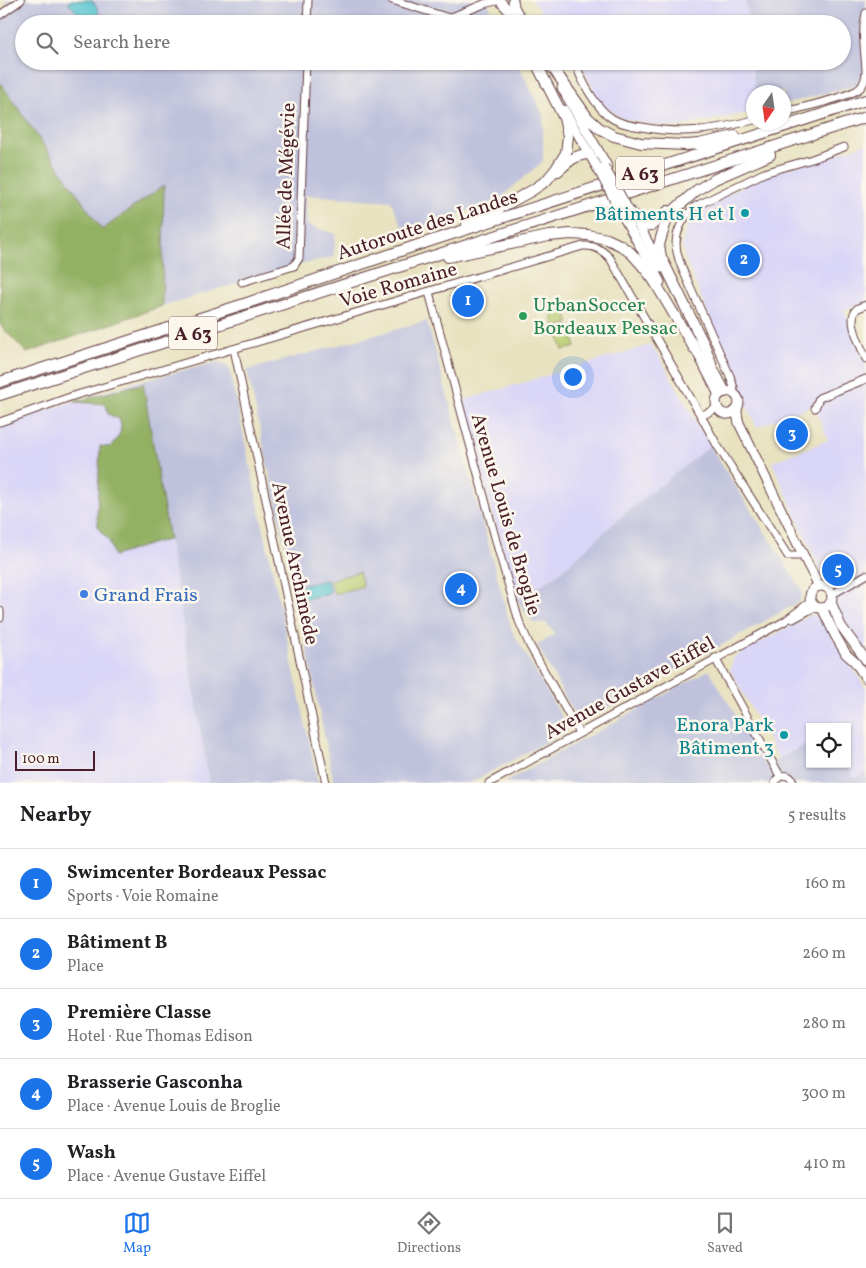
<!DOCTYPE html>
<meta charset="utf-8">
<style>
body{margin:0;font-family:Vollkorn,serif;background:#f6f6f6;color:#202124}
.controls{position:absolute;right:15px;bottom:15px;display:grid;overflow:hidden;border-radius:0px;box-shadow:0 1px 4px #0004}
.controls button{width:45px;height:45px;display:grid;place-items:center;padding:0;border:0;border-bottom:1px solid #e0e0e0;background:#fff;color:#202124;font:25px sans-serif}
.compass{position:absolute;left:746px;top:85px;width:45px;height:45px;border-radius:50%;background:#fff;box-shadow:0 1px 4px #0004;rotate:193deg}
.scale{position:absolute;left:15px;bottom:12px;width:80px;box-sizing:border-box;padding-left:5px;border:2px solid #4a1f2b;border-top:0;font-size:14px;line-height:18px;white-space:nowrap;color:#4a1f2b;-webkit-text-stroke:4px #fbf7ec;paint-order:stroke}
.you{position:absolute;left:572px;top:376px;width:18px;height:18px;margin:-12px;border:4px solid #fff;border-radius:50%;background:#1a73e8;box-shadow:0 0 0 8px #1a73e833}
.badge{display:grid;place-items:center;width:32px;height:32px;border-radius:50%;background:#1a73e8;color:#fff;font-size:16px;font-weight:700}
.pin{position:absolute;translate:-50% -50%;border:2px solid #fff;box-shadow:0 1px 5px #0006}
.list{margin:0;padding:0;list-style:none}
h2{display:flex;justify-content:space-between;align-items:center;height:65px;margin:0;padding:0 20px;font-size:21px}
h2 small{font-size:16px;font-weight:400;color:#757577}
.list li{display:grid;grid-template-columns:32px 1fr auto;gap:15px;align-items:center;box-sizing:border-box;height:70px;padding:0 20px;border-top:1px solid #e0e0e0}
.list b{display:block;font-size:19px;white-space:nowrap}
.list p{margin:0;font-size:16px;white-space:nowrap;color:#757577}
.list em{font-size:16px;font-style:normal;color:#757577}
.icon{flex:none;width:28px;height:28px;fill:none;stroke:currentColor;stroke-width:2;stroke-linecap:round;stroke-linejoin:round}
.map{position:relative;flex:none;width:866px;height:783px;overflow:hidden}
.search{position:absolute;background:#fff;box-shadow:0 1px 4px #0004;left:15px;right:15px;top:15px;height:55px;display:flex;align-items:center;gap:12px;box-sizing:border-box;padding:0 18px;border-radius:28px;color:#757577;font-size:19px}
.sheet{height:415px;background:#fff}
nav{display:flex;justify-content:space-around;align-items:center;box-sizing:border-box;height:70px;border-top:1px solid #e0e0e0;background:#fff;font-size:14px;color:#757577}
nav a{display:grid;justify-items:center;gap:2px}
nav .on{color:#1a73e8}
.map>svg:first-child{display:block}
</style>
<div class="map">
<svg width="866" height="783" viewBox="0 0 866 783">
<rect width="100%" height="100%" fill="#fbf7ec"/>
<filter id="ink" filterUnits="userSpaceOnUse"><feTurbulence type="fractalNoise" baseFrequency=".02" numOctaves="2"/><feDisplacementMap in="SourceGraphic" scale="10" xChannelSelector="R" yChannelSelector="G"/><feConvolveMatrix kernelMatrix="1 2 1 2 8 2 1 2 1" color-interpolation-filters="sRGB"/></filter>
<filter id="wash" filterUnits="userSpaceOnUse"><feTurbulence type="fractalNoise" baseFrequency=".0096" numOctaves="4" result="noise"/><feDisplacementMap in="SourceGraphic" scale="20" xChannelSelector="R" yChannelSelector="G"/><feGaussianBlur stdDeviation="1.12" result="paint"/><feColorMatrix in="noise" values="0 0 0 0 0 0 0 0 0 0 0 0 0 0 0 0 0 1.4 0 .05"/><feComposite in="paint" operator="in"/></filter>
<g filter="url(#wash)">
<rect width="100%" height="100%" fill="#e8e2c0"/>
<g fill="#dad6f7">
<polygon points="532,0 746,0 748,24 571,24 569,22 548,21"/>
<polygon points="584,61 752,61 755,92 754,92 753,112 676,127 653,125 621,118 600,102 585,73"/>
<polygon points="866,143 866,302 844,310 866,367 866,661 833,605 836,594 832,588 859,570 833,584 825,581 772,462 828,440 814,405 757,427 739,389 685,258 682,244 688,225 699,209 762,176 855,148"/>
<polygon points="651,345 660,358 710,446 625,513 561,572 517,600 461,401"/>
<polygon points="143,380 209,783 0,783 0,426 68,403"/>
<polygon points="810,615 819,616 866,689 866,772 854,779 846,764 847,764 847,727 810,727 810,742 779,759 730,670 734,657"/>
</g>
<g fill="#c0c2dd">
<polygon points="5,0 486,0 499,24 24,24 24,61 517,61 543,115 543,161 498,200 405,233 391,201 305,195 307,225 335,234 334,257 294,266 162,306 164,186 102,230 0,82 0,15 11,7"/>
<polygon points="746,0 866,0 866,83 784,104 784,92 755,92 752,61 842,61 842,24 748,24"/>
<polygon points="427,321 512,631 567,726 565,732 470,783 334,783 294,586 247,370"/>
<polygon points="219,362 229,368 318,783 209,783 143,380"/>
<polygon points="710,446 803,592 799,602 588,719 577,719 537,645 555,634 546,623 534,623 517,600 561,572 625,513"/>
<polygon points="709,670 766,766 810,742 810,764 846,764 854,778 866,772 866,783 504,783"/>
</g>
<g fill="#b9ce72" stroke="#82764e">
<polygon points="562,302 569,323 555,327 549,306"/>
<polygon points="569,325 576,347 563,350 556,329"/>
<polygon points="359,572 363,586 334,594 330,580"/>
</g>
<g fill="#92b164" stroke="#6e6848">
<polygon points="0,82 102,230 164,185 162,306 27,353 0,325 0,142 2,134 0,131"/>
<path d="M 143,383 L 169,540 L 157,542 L 114,556 L 109,541 L 98,527 L 97,514 L 100,446 L 110,447 C 118,439 124,430 119,419 L 108,414 L 106,404 L 74,402 Z"/>
</g>
<g fill="#57c3d0" stroke="#50717e">
<path d="M 71,0 L 91,0 C 100,9 99,11 98,24 L 89,24 L 69,4 L 69,2 Z"/>
<polygon points="325,580 327,580 330,592 329,593 303,600 301,600 298,588 299,586"/>
</g>
</g>
<g filter="url(#ink)">
<g fill="none" stroke-linecap="round" stroke-linejoin="round">
<defs>
<g id="minor">
<polyline points="392,0 449,18 484,4 496,1"/>
<polyline points="0,15 21,0"/>
<polyline points="307,24 308,0"/>
<path d="M 575,61 C 580,79 596,109 613,119 C 622,124 632,126 642,127 C 683,135 714,130 754,120"/>
<path d="M 784,112 C 797,109 852,96 860,88 C 865,83 866,77 866,70 C 865,50 861,33 866,13"/>
<polyline points="242,282 294,266 299,258 306,61"/>
<polyline points="429,292 499,552 519,621 530,646 579,733"/>
<path d="M 866,305 C 863,306 861,307 858,308 C 845,318 861,346 866,359"/>
<polyline points="234,349 326,783"/>
<path d="M 732,393 L 734,388 L 730,376 L 682,268 C 680,263 678,257 677,252 C 673,234 683,217 696,206 L 764,173 L 812,159 L 844,147"/>
<polyline points="815,408 819,398 866,379"/>
<polyline points="701,416 717,445 788,556 799,556"/>
<path d="M 0,422 L 73,396 L 583,246 C 595,245 602,250 610,258 L 701,416 L 717,408"/>
<polyline points="831,595 866,575"/>
<polyline points="0,611 0,618"/>
<polyline points="793,619 815,607"/>
<polyline points="715,658 780,776"/>
<polyline points="489,783 785,621 810,602"/>
<path d="M 775,783 C 779,773 790,773 794,783"/>
</g>
<g id="major">
<polyline points="513,0 514,7 524,24"/>
<polyline points="501,2 510,12 517,24"/>
<polyline points="562,88 607,166"/>
<polyline points="564,110 598,169"/>
<polyline points="632,212 661,268"/>
<polyline points="622,214 660,282"/>
<polyline points="692,342 719,395"/>
<polyline points="707,357 724,389 726,392"/>
<path d="M 737,409 C 721,426 706,396 725,392 C 732,390 739,396 739,403 C 739,404 737,410 737,411 C 737,415 738,419 739,423 L 808,565 L 819,586"/>
<circle cx="821" cy="597" r="11"/>
<polyline points="831,602 841,626 866,660"/>
<polyline points="822,608 835,635 846,654 855,662 866,678"/>
</g>
<g id="highway">
<polyline points="548,61 588,118 599,128 614,136 641,143 686,145 699,144 735,136"/>
<path d="M 558,171 C 568,162 576,154 589,154"/>
<polyline points="467,224 496,210 531,191 546,181 556,169 566,153 568,136 564,118 535,61"/>
<polyline points="640,226 652,225 668,211"/>
<polyline points="448,257 549,236 571,234 588,235 607,239 620,245 631,253 641,264 653,279 694,348"/>
<polyline points="711,363 705,347 661,257 659,245 661,238 666,222 672,212 697,190 715,179 770,155"/>
<polyline points="0,382 244,304 415,246 866,100"/>
<polyline points="0,395 866,117"/>
</g>
</defs>
<use href="#minor" stroke="#623c41" stroke-width="9"/>
<use href="#major" stroke="#623c41" stroke-width="11"/>
<use href="#highway" stroke="#623c41" stroke-width="12"/>
<use href="#minor" stroke="#fff" stroke-width="7"/>
<use href="#major" stroke="#fff" stroke-width="9"/>
<use href="#highway" stroke="#fff" stroke-width="10"/>
<defs>
<g id="major-bridge">
<polyline points="604,167 630,213"/>
<polyline points="598,169 622,214"/>
</g>
</defs>
<use href="#major-bridge" stroke="#623c41" stroke-width="11" stroke-linecap="butt"/>
<use href="#major-bridge" stroke="#fff" stroke-width="9"/>
</g>
</g>
<g fill="#0f9aa8" stroke="#fbf7ec" stroke-width="2">
<circle cx="745" cy="213" r="5"/>
<circle cx="784" cy="735" r="5"/>
</g>
<circle fill="#2e9e5b" stroke="#fbf7ec" stroke-width="2" cx="523" cy="316" r="5"/>
<circle fill="#3f7fe0" stroke="#fbf7ec" stroke-width="2" cx="84" cy="594" r="5"/>
<g text-anchor="middle" stroke-width="5" stroke-linejoin="round" paint-order="stroke">
<g fill="#fbf7ec" stroke="#7f6065" stroke-width="1">
<rect x="616" y="156.5" width="48" height="33" rx="4"/>
<rect x="169" y="316.5" width="48" height="33" rx="4"/>
</g>
<g font-size="19" font-weight="bold" fill="#4a1f2b">
<text x="640" y="180">A 63</text>
<text x="193" y="340">A 63</text>
</g>
<g font-size="20" fill="#4a1f2b" stroke="#fbf7ec">
<text transform="translate(285 176) rotate(-88)" y="7">Allée de Mégévie</text>
<text transform="translate(427 224) rotate(-18)" y="7">Autoroute des Landes</text>
<text transform="translate(398 284) rotate(-16)" y="7">Voie Romaine</text>
<text transform="translate(507 514) rotate(74)" y="7">Avenue Louis de Broglie</text>
<text transform="translate(296 563) rotate(78)" y="7">Avenue Archimède</text>
<text transform="translate(629 687) rotate(-29)" y="7">Avenue Gustave Eiffel</text>
</g>
<g font-size="20" fill="#0d838f" stroke="#fbf7ec" text-anchor="end">
<text x="735" y="220">Bâtiments H et I</text>
<text x="774" y="731">Enora Park<tspan x="774" dy="23">Bâtiment 3</tspan></text>
</g>
<g font-size="20" fill="#27864d" stroke="#fbf7ec" text-anchor="start">
<text x="533" y="311">UrbanSoccer<tspan x="533" dy="23">Bordeaux Pessac</tspan></text>
</g>
<g font-size="20" fill="#366cbe" stroke="#fbf7ec" text-anchor="start">
<text x="94" y="601">Grand Frais</text>
</g>
</g>
</svg>
<div class="controls">
<button><svg class="icon" aria-label="locate" viewBox="0 0 24 24"><circle cx="12" cy="12" r="6"/><path d="M12 2v4M12 18v4M2 12h4M18 12h4"/></svg></button>
</div>
<svg class="compass" viewBox="-18 -18 36 36"><path d="M0-13l5 13h-10z" fill="#e53935"/><path d="M0 13l5-13h-10z" fill="#757577"/></svg>
<div class="scale">100 m</div>
<div class="you"></div>
<div class="pin badge" style="left:468px;top:301px">1</div>
<div class="pin badge" style="left:744px;top:260px">2</div>
<div class="pin badge" style="left:792px;top:434px">3</div>
<div class="pin badge" style="left:461px;top:589px">4</div>
<div class="pin badge" style="left:838px;top:570px">5</div>
<div class="search"><svg class="icon" aria-label="search" viewBox="0 0 24 24"><circle cx="10" cy="10" r="6"/><path d="M15 15l6 6"/></svg>Search here</div>
</div>
<section class="sheet">
<h2>Nearby<small>5 results</small></h2>
<ul class="list">
<li><span class="badge">1</span><div><b>Swimcenter Bordeaux Pessac</b><p>Sports · Voie Romaine</p></div><em>160 m</em></li>
<li><span class="badge">2</span><div><b>Bâtiment B</b><p>Place</p></div><em>260 m</em></li>
<li><span class="badge">3</span><div><b>Première Classe</b><p>Hotel · Rue Thomas Edison</p></div><em>280 m</em></li>
<li><span class="badge">4</span><div><b>Brasserie Gasconha</b><p>Place · Avenue Louis de Broglie</p></div><em>300 m</em></li>
<li><span class="badge">5</span><div><b>Wash</b><p>Place · Avenue Gustave Eiffel</p></div><em>410 m</em></li>
</ul>
</section>
<nav>
<a class="on"><svg class="icon" aria-label="map" viewBox="0 0 24 24"><path d="M3 6l6-2 6 2 6-2v14l-6 2-6-2-6 2zM9 4v14M15 6v14"/></svg>Map</a>
<a><svg class="icon" aria-label="directions" viewBox="0 0 24 24"><path d="M12 3l9 9-9 9-9-9zM9 14v-3h6M13 9l2 2-2 2"/></svg>Directions</a>
<a><svg class="icon" aria-label="saved" viewBox="0 0 24 24"><path d="M7 4h10v16l-5-4-5 4z"/></svg>Saved</a>
</nav>
